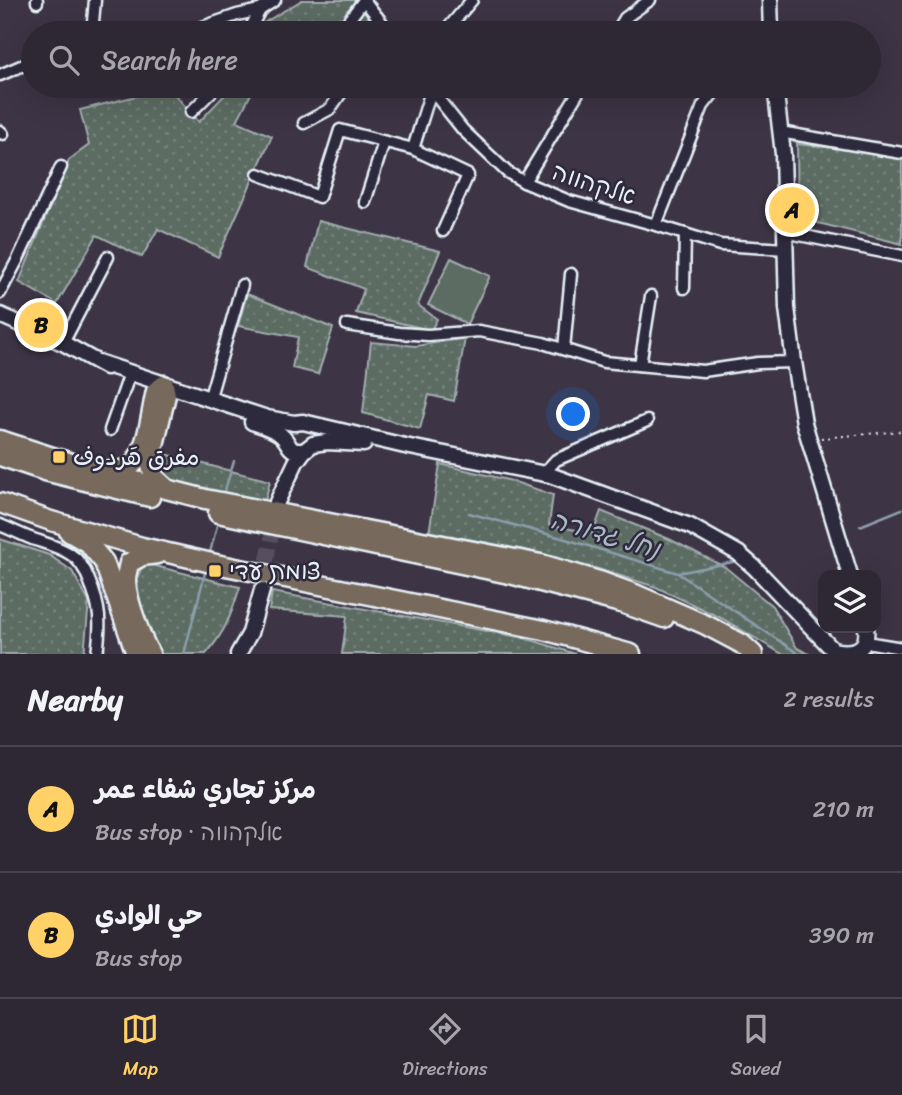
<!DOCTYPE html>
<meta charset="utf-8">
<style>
body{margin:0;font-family:Sriracha,"Playpen Sans Arabic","Playpen Sans Hebrew",sans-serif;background:#362f3c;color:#f1f3f6}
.controls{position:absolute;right:21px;bottom:21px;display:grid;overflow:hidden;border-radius:14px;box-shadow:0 7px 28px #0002}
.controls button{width:63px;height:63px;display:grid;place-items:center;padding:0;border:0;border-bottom:2px solid #49444f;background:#2e2734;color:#f1f3f6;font:35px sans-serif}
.you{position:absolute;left:574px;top:415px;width:24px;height:24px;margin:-18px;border:5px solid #fff;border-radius:50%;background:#1a73e8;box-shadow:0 0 0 10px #1a73e833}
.badge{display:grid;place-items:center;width:46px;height:46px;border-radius:50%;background:#ffd166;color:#111;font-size:23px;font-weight:700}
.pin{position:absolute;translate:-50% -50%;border:4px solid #fff;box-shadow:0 2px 7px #0006}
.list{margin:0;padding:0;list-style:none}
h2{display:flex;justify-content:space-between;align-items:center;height:91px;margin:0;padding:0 28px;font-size:30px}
h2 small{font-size:23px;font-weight:400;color:#a7a5ac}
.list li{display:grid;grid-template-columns:46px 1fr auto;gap:21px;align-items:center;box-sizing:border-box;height:126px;padding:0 28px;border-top:2px solid #49444f}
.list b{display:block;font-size:26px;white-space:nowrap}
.list p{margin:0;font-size:23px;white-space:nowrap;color:#a7a5ac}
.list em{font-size:23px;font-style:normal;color:#a7a5ac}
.icon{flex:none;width:38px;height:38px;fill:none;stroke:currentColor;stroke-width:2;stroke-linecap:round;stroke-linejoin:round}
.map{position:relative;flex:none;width:902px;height:654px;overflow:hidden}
.search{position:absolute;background:#2e2734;box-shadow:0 7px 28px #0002;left:21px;right:21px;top:21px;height:77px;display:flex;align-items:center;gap:18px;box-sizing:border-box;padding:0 24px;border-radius:38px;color:#a7a5ac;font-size:26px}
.sheet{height:343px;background:#2e2734}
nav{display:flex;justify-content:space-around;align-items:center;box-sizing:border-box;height:98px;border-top:2px solid #49444f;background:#2e2734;font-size:19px;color:#a7a5ac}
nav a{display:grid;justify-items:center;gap:4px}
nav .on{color:#ffd166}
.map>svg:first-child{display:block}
</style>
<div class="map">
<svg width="902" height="654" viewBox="0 0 902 654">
<defs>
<pattern id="grass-dots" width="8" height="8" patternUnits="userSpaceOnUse" patternTransform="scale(1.75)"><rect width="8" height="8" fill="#5c6c63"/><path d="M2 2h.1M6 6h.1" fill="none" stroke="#73817a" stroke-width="1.8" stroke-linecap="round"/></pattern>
</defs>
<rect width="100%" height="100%" fill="#3d3445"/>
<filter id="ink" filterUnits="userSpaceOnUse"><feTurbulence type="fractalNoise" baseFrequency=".0143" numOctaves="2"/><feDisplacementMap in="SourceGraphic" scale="14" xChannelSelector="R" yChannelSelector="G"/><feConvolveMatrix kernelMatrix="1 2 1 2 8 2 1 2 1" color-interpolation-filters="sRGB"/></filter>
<g filter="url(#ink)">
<g fill="url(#grass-dots)" stroke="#a2aeae" stroke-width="2">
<polygon points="302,0 355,0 377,23 369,33 270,33 262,24"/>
<polygon points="233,86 255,86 237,121 272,136 218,257 158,229 142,257 97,235 57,304 19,282 69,160 89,145 80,110 169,88 199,122"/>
<polygon points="797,144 902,155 902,244 798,218"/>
<polygon points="318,221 440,251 418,305 437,319 431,330 356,313 364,289 307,267"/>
<polygon points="247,294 333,328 318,374 292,368 298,337 238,326"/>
<polygon points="465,338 454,401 429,395 420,429 363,413 371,342 416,346"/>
<path d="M 165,454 L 270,481 L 264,505 L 175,482 C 162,474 161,469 165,454 Z"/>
<polygon points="440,464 512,481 553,495 549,525 593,533 601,511 669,539 725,567 772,606 797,648 809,654 782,654 723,619 656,587 595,568 429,533"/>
<polygon points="0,539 49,555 72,571 89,602 84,654 0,654"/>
<path d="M 147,564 L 240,587 C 231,615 226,631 206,654 L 162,654 C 157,650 154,646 151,640 C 146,630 136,589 138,578 C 139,571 141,568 147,564 Z"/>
<polygon points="272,592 525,638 576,654 342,654 347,616 269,610"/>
</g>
<polygon fill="#5c6c63" stroke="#a2aeae" stroke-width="2" points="451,258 490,276 467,324 428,305"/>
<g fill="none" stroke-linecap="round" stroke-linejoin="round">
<g stroke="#8c9eac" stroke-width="2.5">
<polyline points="225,490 234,461"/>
<polyline points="469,513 562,538 678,573 733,562"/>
<polyline points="860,526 902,509"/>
<polyline points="209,556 218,522"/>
<polyline points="679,574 799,654"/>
<polyline points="184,654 206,569"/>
</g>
<polyline stroke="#575060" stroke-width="14" stroke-dasharray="14 7" stroke-linecap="butt" points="263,582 275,516"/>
<defs>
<g id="street">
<polyline points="364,0 390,33"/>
<polyline points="37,2 37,0"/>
<polyline points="92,33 95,0"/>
<polyline points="185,33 237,15 260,10 275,0"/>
<polyline points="248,33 260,10"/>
<polyline points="339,33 364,0"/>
<polyline points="444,33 472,0"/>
<polyline points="616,33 625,18 650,0"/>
<polyline points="0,75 21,66 33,64"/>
<polyline points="428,86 463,130 507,172 524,182 569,201 656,225 720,245 786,249"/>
<polyline points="191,112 217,86"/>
<polyline points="304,123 330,109 346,86"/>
<polyline points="0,131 3,134"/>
<polyline points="780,132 902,153"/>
<polyline points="413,149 431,91"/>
<polyline points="258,174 319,197 340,130 413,149 468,175 443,231"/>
<polyline points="524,182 582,86"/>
<polyline points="365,202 384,142"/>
<polyline points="656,225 703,106 719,86"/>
<polyline points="785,232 902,256"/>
<polyline points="684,288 685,234"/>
<polyline points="0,293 18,259 61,167"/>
<polyline points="347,325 399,333 428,335 479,331 543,343 604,362 703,371 758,363 794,362"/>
<polyline points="63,343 108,257"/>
<polyline points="564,349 571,274"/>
<polyline points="640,365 651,296"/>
<polyline points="209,400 242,285"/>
<polyline points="110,430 128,379"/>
<polyline points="543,474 556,460 647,421"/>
<path d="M 0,525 C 10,529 20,534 30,538 C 43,543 58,546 70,554 C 80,560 85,569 89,580 C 101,608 101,624 97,654"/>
<polyline points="866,642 902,648"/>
</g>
<g id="secondary">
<polyline points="770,0 771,33"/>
<polyline points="775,86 783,154 787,308 794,362 804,423 850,575"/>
<polyline points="0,315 63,343 106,367"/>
<path d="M 98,362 L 267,418 L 294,423 L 303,422 L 405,446 L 550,475 L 690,526 L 738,553 L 754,567 L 833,650 C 852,654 869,651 866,628"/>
<path d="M 252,422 C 261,425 276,429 283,437 C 291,445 287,452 304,451 L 313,444 L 327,442 L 364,444"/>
<polyline points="277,502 296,462 304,451"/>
<polyline points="238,654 250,633 262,590"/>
</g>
<g id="highway">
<polyline points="0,440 93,470 205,499 541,564 602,582 635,594 706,625 742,644 753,654"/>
<polyline points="0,456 45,471 150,497"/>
<path d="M 110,471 C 117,471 126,470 131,466 C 148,452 151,411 156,391 L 164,385 L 166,395 L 150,462 L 154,477 L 166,488"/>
<polyline points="0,503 51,521 142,547 216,564 544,630 631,654"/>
<polyline points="218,513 514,575 621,603 664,618"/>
<polyline points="69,532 88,543 104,562 136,654"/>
<path d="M 150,654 C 141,638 126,598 126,580 C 126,574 128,569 129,563 L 142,556 L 157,554"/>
</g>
</defs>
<use href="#street" stroke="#e8f1f8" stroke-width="15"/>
<use href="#secondary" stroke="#e8f1f8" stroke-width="19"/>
<use href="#highway" stroke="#e8f1f8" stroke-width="23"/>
<polyline stroke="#e8f1f8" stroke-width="2" stroke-dasharray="2 5" stroke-linecap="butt" points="821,438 902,431"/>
<use href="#street" stroke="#2f2a3d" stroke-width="10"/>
<use href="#secondary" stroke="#2f2a3d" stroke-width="14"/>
<use href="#highway" stroke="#77695c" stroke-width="18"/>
</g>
</g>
<g fill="#ffd166" stroke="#2f2a3d" stroke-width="2.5">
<rect x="52" y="450" width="14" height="14" rx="3.5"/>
<rect x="208" y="564" width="14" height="14" rx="3.5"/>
</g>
<g text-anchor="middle" stroke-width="5" stroke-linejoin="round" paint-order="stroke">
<g font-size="24" fill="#e8f1f8" stroke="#2f2a3d">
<text transform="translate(594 184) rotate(18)" y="8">אלקהווה</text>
</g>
<g font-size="24" fill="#e8f1f8" stroke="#2f2a3d" text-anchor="start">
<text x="73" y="465">مفرق هَردوف</text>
<text x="229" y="579">צומת עדי</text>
</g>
<g font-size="26" font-style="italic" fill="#aab9c6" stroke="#2f2a3d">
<text transform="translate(605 534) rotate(16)" y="9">נחל גדורה</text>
</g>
</g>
</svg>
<div class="controls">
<button><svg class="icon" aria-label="layers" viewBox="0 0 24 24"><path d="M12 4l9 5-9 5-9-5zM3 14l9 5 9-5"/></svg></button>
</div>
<div class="you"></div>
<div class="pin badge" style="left:792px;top:210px">A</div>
<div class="pin badge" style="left:41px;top:325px">B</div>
<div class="search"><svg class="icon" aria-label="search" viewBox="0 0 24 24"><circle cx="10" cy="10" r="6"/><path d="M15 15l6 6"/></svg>Search here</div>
</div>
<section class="sheet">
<h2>Nearby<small>2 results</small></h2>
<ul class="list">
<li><span class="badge">A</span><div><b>مركز تجاري شفاء عمر</b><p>Bus stop · אלקהווה</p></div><em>210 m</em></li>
<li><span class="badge">B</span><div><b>حي الوادي</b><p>Bus stop</p></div><em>390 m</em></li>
</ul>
</section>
<nav>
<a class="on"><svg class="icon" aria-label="map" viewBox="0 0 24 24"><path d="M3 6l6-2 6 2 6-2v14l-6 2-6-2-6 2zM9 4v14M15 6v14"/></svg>Map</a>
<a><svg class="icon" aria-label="directions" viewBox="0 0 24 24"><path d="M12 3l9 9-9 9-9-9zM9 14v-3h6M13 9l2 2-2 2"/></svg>Directions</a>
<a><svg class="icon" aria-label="saved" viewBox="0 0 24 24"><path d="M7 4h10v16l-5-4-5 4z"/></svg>Saved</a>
</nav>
